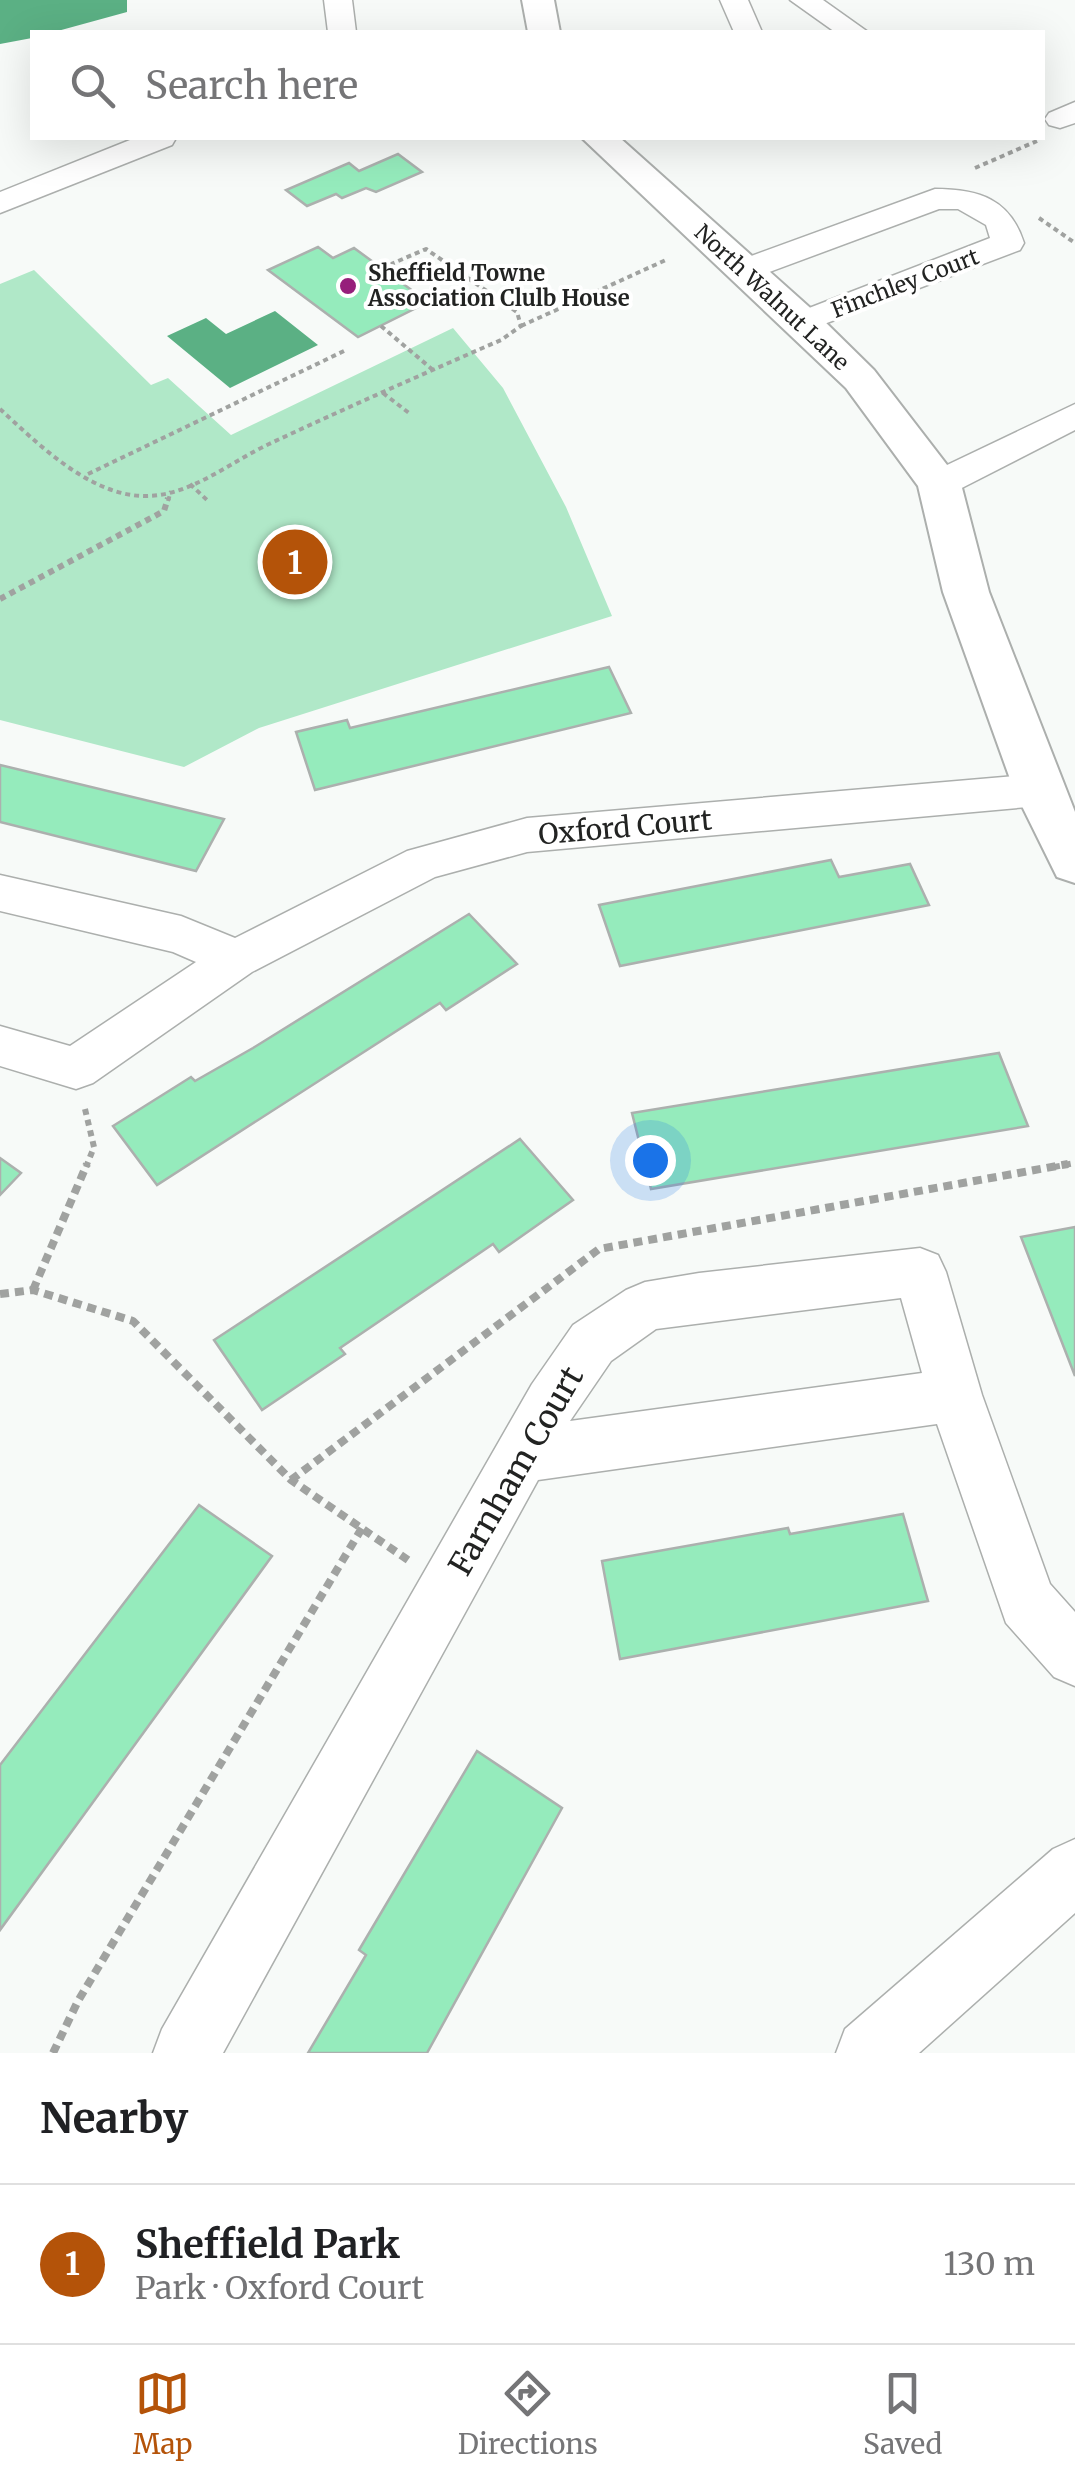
<!DOCTYPE html>
<meta charset="utf-8">
<style>
body{margin:0;font-family:Merriweather,serif;background:#f6f6f6;color:#202124}
.you{position:absolute;left:650px;top:1160px;width:35px;height:35px;margin:-25px;border:8px solid #fff;border-radius:50%;background:#1a73e8;box-shadow:0 0 0 15px #1a73e833}
.badge{display:grid;place-items:center;width:65px;height:65px;border-radius:50%;background:#b45309;color:#fff;font-size:32px;font-weight:700}
.pin{position:absolute;translate:-50% -50%;border:5px solid #fff;box-shadow:0 2px 10px #0006}
.list{margin:0;padding:0;list-style:none}
h2{display:flex;justify-content:space-between;align-items:center;height:130px;margin:0;padding:0 40px;font-size:42px}
h2 small{font-size:32px;font-weight:400;color:#757577}
.list li{display:grid;grid-template-columns:65px 1fr auto;gap:30px;align-items:center;box-sizing:border-box;height:160px;padding:0 40px;border-top:2px solid #e0e0e0}
.list b{display:block;font-size:38px;white-space:nowrap}
.list p{margin:0;font-size:32px;white-space:nowrap;color:#757577}
.list em{font-size:32px;font-style:normal;color:#757577}
.icon{flex:none;width:55px;height:55px;fill:none;stroke:currentColor;stroke-width:2;stroke-linecap:round;stroke-linejoin:round}
.map{position:relative;flex:none;width:1075px;height:2053px;overflow:hidden}
.search{position:absolute;background:#fff;box-shadow:0 10px 40px #0002;left:30px;right:30px;top:30px;height:110px;display:flex;align-items:center;gap:25px;box-sizing:border-box;padding:0 35px;border-radius:0px;color:#757577;font-size:38px}
.sheet{height:290px;background:#fff}
nav{display:flex;justify-content:space-around;align-items:center;box-sizing:border-box;height:140px;border-top:2px solid #e0e0e0;background:#fff;font-size:28px;color:#757577}
nav a{display:grid;justify-items:center;gap:5px}
nav .on{color:#b45309}
.map>svg:first-child{display:block}
</style>
<div class="map">
<svg width="1075" height="2053" viewBox="0 0 1075 2053">
<rect width="100%" height="100%" fill="#f7faf8"/>
<polygon fill="#b0e8c8" points="34,270 151,385 168,378 231,435 453,328 503,388 566,507 612,616 259,728 184,767 0,720 0,284"/>
<g fill="#5bb084">
<polygon points="0,0 127,0 127,12 54,32 32,32 32,38 0,44"/>
<polygon points="275,311 318,345 230,388 167,336 206,318 226,334"/>
</g>
<g fill="#95ebbc" stroke="#acb0ae" stroke-width="2.5">
<polygon points="398,154 422,172 376,192 366,188 342,198 336,194 307,206 286,190 349,163 359,171"/>
<polygon points="318,247 333,258 354,248 428,302 358,337 268,270"/>
<polygon points="609,667 631,713 315,790 296,732 347,720 350,728"/>
<polygon points="0,765 224,819 196,871 0,822"/>
<polygon points="831,860 839,877 910,864 929,905 620,966 599,905"/>
<polygon points="469,914 517,964 446,1010 440,1003 157,1185 113,1126 191,1077 195,1081 253,1048"/>
<polygon points="999,1053 1028,1126 651,1189 632,1113"/>
<polygon points="520,1139 573,1200 499,1252 493,1244 340,1348 345,1354 262,1410 214,1340"/>
<polygon points="0,1158 21,1173 0,1195"/>
<polygon points="1075,1227 1075,1376 1021,1237"/>
<polygon points="199,1505 272,1556 0,1930 0,1765"/>
<polygon points="903,1514 928,1601 620,1659 602,1561 788,1528 790,1534"/>
<polygon points="477,1751 562,1808 427,2053 308,2053 366,1955 359,1950"/>
</g>
<g fill="none" stroke-linecap="round" stroke-linejoin="round">
<defs>
<g id="minor">
<polygon points="324,0 352,0 356,32 328,32"/>
<polygon points="720,0 748,0 762,32 734,32"/>
<polygon points="790,0 823,0 868,32 835,32"/>
<polygon points="1075,102 1075,123 1060,128 1049,125 1045,119 1049,113"/>
<polygon points="135,138 176,138 172,145 0,213 0,192"/>
<path d="M 935,189 C 979,189 1010,199 1024,243 L 1020,250 L 803,332 L 791,329 L 786,322 L 791,315 L 990,238 L 986,225 L 958,209 L 939,209 L 756,277 L 732,277 L 727,270 L 732,263 Z"/>
<polygon points="1075,404 1075,430 952,493 939,496 926,493 920,484 926,475"/>
<polygon points="1039,774 1054,778 1061,790 1054,802 1039,806 527,852 435,877 252,972 93,1083 76,1089 0,1066 0,1026 70,1046 196,962 173,952 0,911 0,875 181,916 235,938 407,851 527,818"/>
<path d="M 920,1248 L 938,1255 L 946,1272 L 982,1395 L 1050,1584 L 1075,1612 L 1075,1686 L 1054,1677 L 1006,1623 L 937,1424 L 538,1480 L 223,2053 L 153,2053 L 162,2029 L 532,1384 L 573,1325 L 626,1290 L 645,1282 L 699,1273 ZM 901,1298 L 922,1373 L 570,1421 L 611,1361 L 656,1329 Z"/>
<polygon points="1075,1839 1075,1913 919,2053 836,2053 845,2029 1053,1849"/>
</g>
<g id="tertiary">
<polygon points="522,0 554,0 560,32 528,32"/>
<polygon points="582,138 620,138 817,314 874,370 954,474 961,484 989,592 1075,812 1075,883 1057,877 1014,790 943,592 918,486 846,388"/>
</g>
</defs>
<use href="#minor" stroke="#acafad" stroke-width="3"/>
<use href="#tertiary" stroke="#acafad" stroke-width="4"/>
<g stroke="#a0a2a0" stroke-width="4" stroke-dasharray="5 4" stroke-linecap="butt">
<polyline points="975,168 1037,141"/>
<polyline points="1039,218 1075,243"/>
<polyline points="381,326 433,370"/>
<polyline points="521,326 668,259"/>
<polyline points="383,393 409,413"/>
<path d="M 0,409 C 37,443 88,494 142,496 C 188,498 230,462 269,444 C 346,408 423,374 501,340 L 521,326 L 517,312 L 426,249 L 382,268"/>
<polyline points="88,474 344,351"/>
<polyline points="190,484 207,500"/>
<polyline points="168,501 171,491"/>
</g>
<g stroke="#a0a2a0" stroke-width="6" stroke-dasharray="6 5" stroke-linecap="butt">
<polyline points="0,599 164,511 168,498"/>
<polyline points="85,1109 94,1147 86,1167"/>
<polyline points="1054,1167 1075,1163"/>
</g>
<g stroke="#a0a2a0" stroke-width="8" stroke-dasharray="9 6" stroke-linecap="butt">
<polyline points="33,1290 87,1164"/>
<polyline points="0,1294 33,1290 133,1321 291,1480 408,1560"/>
<polyline points="291,1480 599,1249 1068,1164"/>
<polyline points="53,2053 78,2001 362,1528"/>
</g>
<use href="#minor" fill="#fff" fill-rule="evenodd"/>
<use href="#tertiary" fill="#fff" fill-rule="evenodd"/>
</g>
<circle fill="#961f7b" stroke="#fff" stroke-width="4" cx="348" cy="286" r="10"/>
<g text-anchor="middle" stroke-width="8" stroke-linejoin="round" paint-order="stroke">
<g font-size="22" font-weight="bold" fill="#222322" stroke="#fff" text-anchor="start">
<text x="368" y="281">Sheffield Towne<tspan x="368" dy="25">Association Clulb House</tspan></text>
</g>
<g font-size="22" fill="#222322" stroke="#fff">
<text transform="translate(905 283) rotate(-21)" y="8">Finchley Court</text>
<text transform="translate(772 297) rotate(43)" y="8">North Walnut Lane</text>
</g>
<g font-size="28" fill="#222322" stroke="#fff">
<text transform="translate(625 827) rotate(-5)" y="10">Oxford Court</text>
</g>
<g font-size="32" fill="#222322" stroke="#fff">
<text transform="translate(516 1471) rotate(-60)" y="11">Farnham Court</text>
</g>
</g>
</svg>
<div class="you"></div>
<div class="pin badge" style="left:295px;top:562px">1</div>
<div class="search"><svg class="icon" aria-label="search" viewBox="0 0 24 24"><circle cx="10" cy="10" r="6"/><path d="M15 15l6 6"/></svg>Search here</div>
</div>
<section class="sheet">
<h2>Nearby<small></small></h2>
<ul class="list">
<li><span class="badge">1</span><div><b>Sheffield Park</b><p>Park · Oxford Court</p></div><em>130 m</em></li>
</ul>
</section>
<nav>
<a class="on"><svg class="icon" aria-label="map" viewBox="0 0 24 24"><path d="M3 6l6-2 6 2 6-2v14l-6 2-6-2-6 2zM9 4v14M15 6v14"/></svg>Map</a>
<a><svg class="icon" aria-label="directions" viewBox="0 0 24 24"><path d="M12 3l9 9-9 9-9-9zM9 14v-3h6M13 9l2 2-2 2"/></svg>Directions</a>
<a><svg class="icon" aria-label="saved" viewBox="0 0 24 24"><path d="M7 4h10v16l-5-4-5 4z"/></svg>Saved</a>
</nav>
